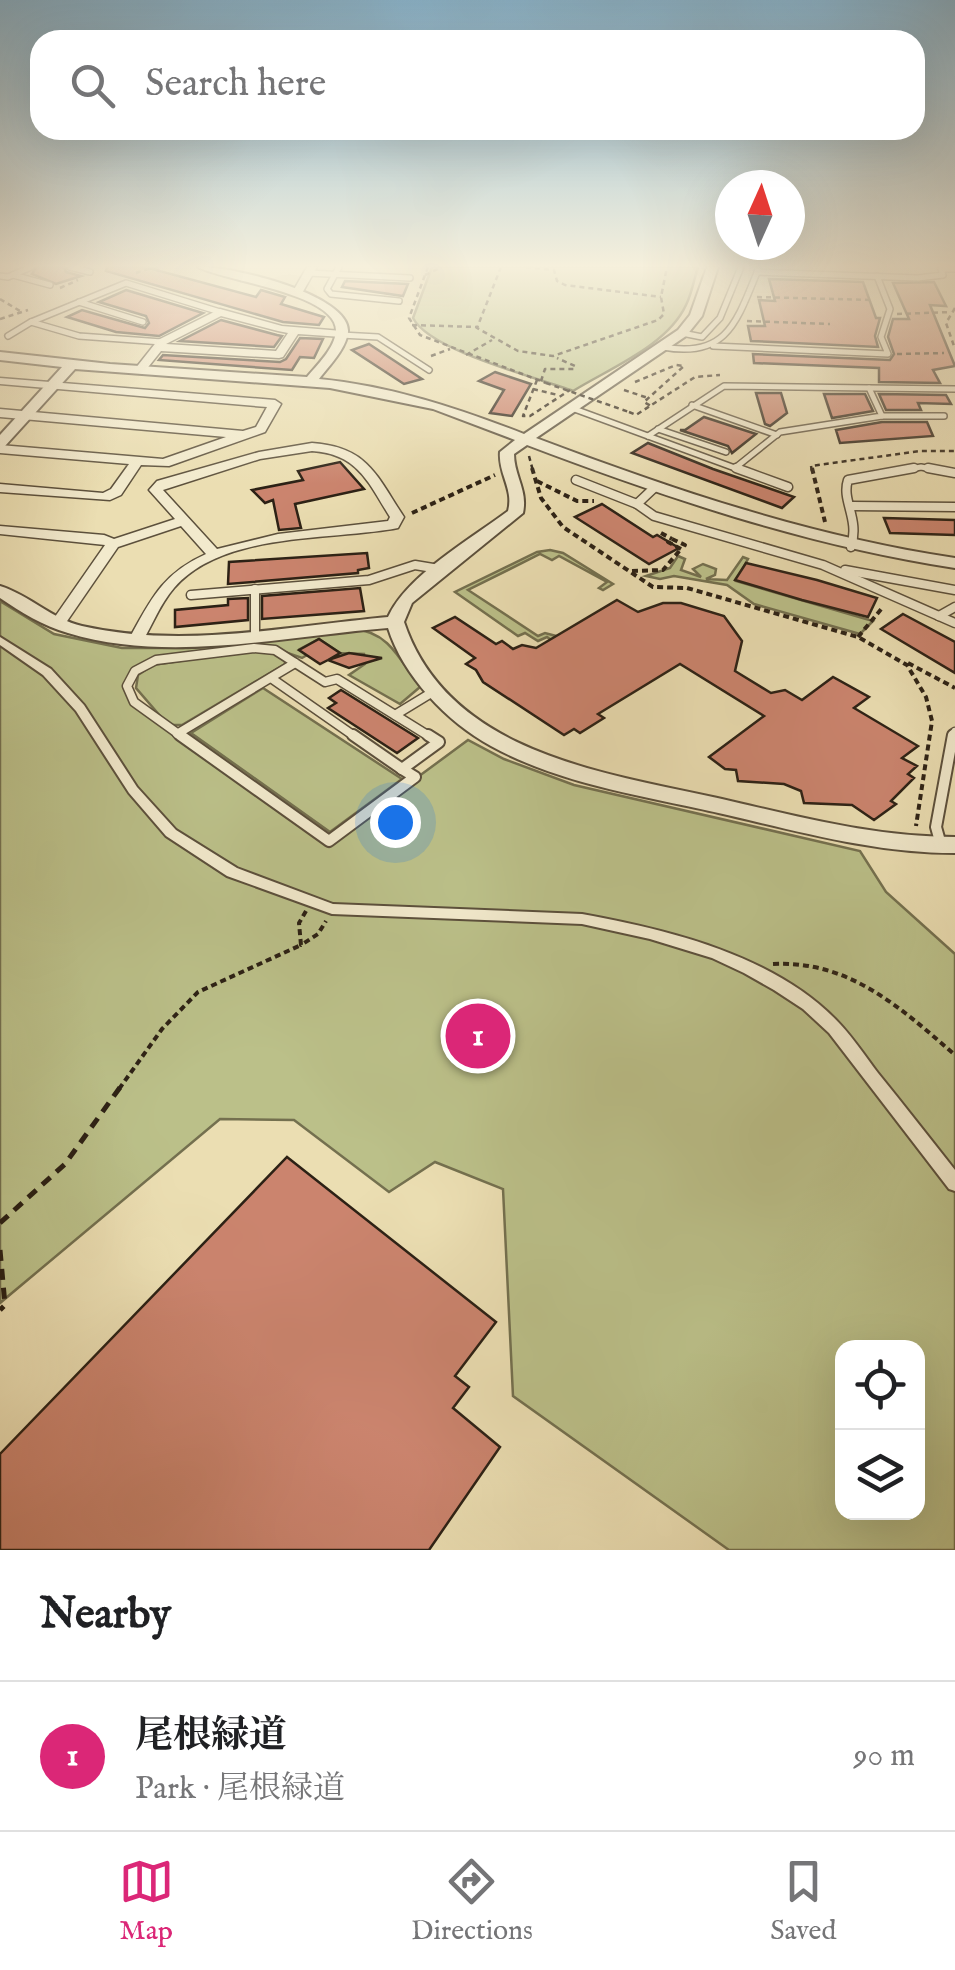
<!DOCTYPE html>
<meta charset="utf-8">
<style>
body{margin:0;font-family:"IM FELL English","Noto Serif JP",serif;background:#f6f6f6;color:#202124}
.controls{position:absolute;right:30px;bottom:30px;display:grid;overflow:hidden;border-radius:20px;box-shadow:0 10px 40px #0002}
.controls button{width:90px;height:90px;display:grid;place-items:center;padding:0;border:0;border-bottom:2px solid #e0e0e0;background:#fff;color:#202124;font:50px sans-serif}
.compass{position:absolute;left:715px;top:170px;width:90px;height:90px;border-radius:50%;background:#fff;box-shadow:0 10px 40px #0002;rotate:3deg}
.you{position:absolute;left:395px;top:822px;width:35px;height:35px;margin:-25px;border:8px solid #fff;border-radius:50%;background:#1a73e8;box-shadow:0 0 0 15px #1a73e833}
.badge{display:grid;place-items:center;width:65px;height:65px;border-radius:50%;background:#db2777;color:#fff;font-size:32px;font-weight:700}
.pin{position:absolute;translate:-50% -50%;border:5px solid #fff;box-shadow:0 2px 10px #0006}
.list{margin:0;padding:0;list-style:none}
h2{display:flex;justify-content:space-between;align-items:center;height:130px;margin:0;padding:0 40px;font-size:42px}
h2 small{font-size:32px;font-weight:400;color:#757577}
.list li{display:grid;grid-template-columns:65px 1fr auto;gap:30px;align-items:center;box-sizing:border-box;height:150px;padding:0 40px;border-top:2px solid #e0e0e0}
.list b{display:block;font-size:38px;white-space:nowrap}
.list p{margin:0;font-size:32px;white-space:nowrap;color:#757577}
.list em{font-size:32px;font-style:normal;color:#757577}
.icon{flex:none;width:55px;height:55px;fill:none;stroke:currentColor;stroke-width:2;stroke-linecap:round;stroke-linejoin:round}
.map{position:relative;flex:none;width:955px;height:1550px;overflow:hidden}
.search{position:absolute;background:#fff;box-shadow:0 10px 40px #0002;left:30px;right:30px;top:30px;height:110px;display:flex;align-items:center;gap:25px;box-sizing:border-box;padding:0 35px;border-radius:30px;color:#757577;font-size:38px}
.sheet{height:280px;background:#fff}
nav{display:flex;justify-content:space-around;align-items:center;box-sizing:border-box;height:140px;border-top:2px solid #e0e0e0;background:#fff;font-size:28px;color:#757577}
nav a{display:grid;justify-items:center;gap:5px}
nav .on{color:#db2777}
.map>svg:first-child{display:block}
</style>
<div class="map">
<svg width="955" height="1550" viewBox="0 0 955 1550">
<rect width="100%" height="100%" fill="#ebdeb2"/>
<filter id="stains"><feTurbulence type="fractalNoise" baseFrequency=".002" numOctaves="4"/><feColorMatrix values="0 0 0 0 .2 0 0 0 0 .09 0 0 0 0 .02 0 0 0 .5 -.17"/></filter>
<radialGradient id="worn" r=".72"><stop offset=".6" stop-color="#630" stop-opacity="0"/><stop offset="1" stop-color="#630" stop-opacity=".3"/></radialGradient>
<g fill="#bbc089" stroke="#74704f" stroke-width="2.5" fill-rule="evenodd">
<path d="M 432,267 L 698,267 C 694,279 692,293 686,305 C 667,346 610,368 573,391 C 536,377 430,351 413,318 Z"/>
<polygon points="550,550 563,553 613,584 603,590 599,588 607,582 559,556 552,560 540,554 468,590 538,636 545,633 556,636 599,675 547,637 538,641 525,633 518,636 455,592 537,552"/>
<polygon points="678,556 685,559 681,570 701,577 693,569 703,564 716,569 715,575 706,579 727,580 743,557 748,559 736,581 873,621 860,634 754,604 727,585 674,576 660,579 646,576 670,568"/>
<path d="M 0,601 L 54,634 L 122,648 L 183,648 L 355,630 C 388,630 402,663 420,687 L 400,704 L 349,675 L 365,664 L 364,654 L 340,653 L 319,639 L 300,649 L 307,655 L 302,658 L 262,644 L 144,663 L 126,691 C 133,713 297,822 327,844 L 468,740 L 504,759 L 574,785 L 860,851 L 886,892 L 955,954 L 955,1550 L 729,1550 L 513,1396 L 503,1189 L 435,1162 L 389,1192 L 294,1120 L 220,1119 L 0,1303 ZM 842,1348 L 918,1348 L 918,1512 L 842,1512 Z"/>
<polygon points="253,650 272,651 285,660 285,664 182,725 168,725 136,688 138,675 153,665"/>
<polygon points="263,688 402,779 330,832 191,733"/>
</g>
<g fill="#cb846e" stroke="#2c2115" stroke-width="2.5">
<polygon points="37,267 64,267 66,272 81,276 56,284 32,274"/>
<polygon points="107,267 145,267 256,297 261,290 285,297 281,304 324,317 319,325 283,322 106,271"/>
<polygon points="769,279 863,282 876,318 880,318 875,336 878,347 751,341 748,326 765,326 759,300 775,301"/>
<polygon points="345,281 408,284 403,296 342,287"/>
<polygon points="934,282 946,306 930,305 955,366 933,370 940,383 879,382 879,368 754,363 753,354 890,360 894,354 888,337 893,319 909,319 893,283"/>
<polygon points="126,290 203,313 159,336 116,332 67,317 82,310 145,328 149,323 146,316 99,302"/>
<polygon points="221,320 277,335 282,336 274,347 180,341"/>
<polygon points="300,338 323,339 314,358 300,357 292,370 159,360 163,355 280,362 286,359"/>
<polygon points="369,344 422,379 404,384 352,350"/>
<polygon points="495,372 531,384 512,416 490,413 504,390 479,381"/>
<polygon points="756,393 781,393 787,413 770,426 765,424"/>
<polygon points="824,394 865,394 873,411 832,418"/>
<polygon points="879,394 946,395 951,404 918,403 921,410 886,410"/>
<polygon points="704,417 756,434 732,453 728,446 680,430 685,430"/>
<polygon points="882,422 927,422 933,436 840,443 836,430"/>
<polygon points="648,443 713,469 794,497 782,508 632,453"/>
<polygon points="340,462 364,489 295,504 301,528 279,530 273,500 265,503 252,490 303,480 298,471"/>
<polygon points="602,504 653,537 657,535 679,548 649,564 575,517"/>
<polygon points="884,518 955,520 955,535 890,533"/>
<polygon points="367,553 369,568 358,570 358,573 228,584 229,562"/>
<polygon points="746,563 817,580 877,598 868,617 802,600 735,580"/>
<polygon points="360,588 364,611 262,619 262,596"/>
<polygon points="248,598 248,620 175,627 175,610 228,605 228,599"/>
<polygon points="617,600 638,612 663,603 681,603 724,616 742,641 735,671 771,693 785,690 802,700 833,677 869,697 854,708 918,746 902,758 917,766 908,774 914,778 891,801 896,804 874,820 852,805 804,803 801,791 784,784 738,781 736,770 725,769 709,757 764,716 680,664 598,714 604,718 580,733 574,729 564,735 483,682 476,670 466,664 475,658 433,628 455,617 496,644 502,641 513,649 522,645 536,648"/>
<polygon points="903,614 955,642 955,673 881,629"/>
<polygon points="319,639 340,653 328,660 349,653 382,658 349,668 328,660 320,664 299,650"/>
<polygon points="341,690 418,738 397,753 328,708 336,703 329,698"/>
<polygon points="287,1157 496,1322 455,1376 469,1387 453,1408 500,1447 429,1550 0,1550 0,1454"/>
</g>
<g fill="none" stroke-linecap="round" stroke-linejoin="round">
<defs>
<g id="service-far2">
<polyline points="70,267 90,272"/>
<polyline points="339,267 327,289 331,294 399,301"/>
<polyline points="757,272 918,278 943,275 941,269 955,269"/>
<polyline points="308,273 410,278"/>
<polyline points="13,275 50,285"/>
<polyline points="0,276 8,277 31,267"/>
<polyline points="79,302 143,322"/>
<polyline points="682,333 702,337 720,318 741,267"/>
<polyline points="341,335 378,337 429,370"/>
<polyline points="8,336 31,322"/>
<polyline points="162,342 79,336 31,322 126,283 220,312"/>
<polyline points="713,346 888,354 881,337 890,309 877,276"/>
<path d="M 663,347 C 727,359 737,321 758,270"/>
<polyline points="869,388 955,389"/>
<polyline points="692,405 777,435"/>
<polyline points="569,407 743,471"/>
<polyline points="882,416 944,416"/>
<polyline points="658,429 726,452"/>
<polyline points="648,436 724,386 869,388 882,416 780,432 735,468"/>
<polyline points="900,471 921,467 942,471"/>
</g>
<g id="service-far1">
<polyline points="736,468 788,487"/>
<polyline points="928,468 955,473"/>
<polyline points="576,480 637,504"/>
<polyline points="655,487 637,504 654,516 823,565 955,623"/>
<polyline points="852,506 955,507"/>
<path d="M 851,547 C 860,518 841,501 848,480 L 914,468"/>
<polyline points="845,570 955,590"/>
<polyline points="255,589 255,633"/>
<polyline points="191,595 369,580 415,565 439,569"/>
<polyline points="939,616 955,607"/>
<polyline points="271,678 357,738"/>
<polyline points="395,715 436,690"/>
<polyline points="177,734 295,663"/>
<polyline points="184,738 134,702 127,686 135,671 156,660 254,648 275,650 325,682 337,679 432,738"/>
<polyline points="952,738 955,732"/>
</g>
<g id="service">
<polyline points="180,735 329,841 415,777 402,769"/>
<polyline points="353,735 402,769"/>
<polyline points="402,769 439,742 428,735"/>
<polyline points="941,845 936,827 953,735"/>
</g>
<path id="pedestrian" d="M 0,637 L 51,669 L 84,705 L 137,787 L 176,830 L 237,868 L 333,904 L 582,914 C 670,930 777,956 840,1024 C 854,1039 866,1057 878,1073 C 904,1105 929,1137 955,1170 L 955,1191 L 949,1189 L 829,1033 L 803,1009 L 774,990 L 744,973 L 712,958 L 650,939 L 582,924 L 332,914 L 227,876 L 166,836 L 129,793 L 76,711 L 43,675 L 0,645 Z"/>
<g id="minor">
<polygon points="307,267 317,267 301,295 293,295 292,293"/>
<path d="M 220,309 L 282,326 L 342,331 L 347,334 L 342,337 L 298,334 L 283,357 L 279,358 L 161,351 L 145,371 L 137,371 L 135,369 L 158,340 ZM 221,316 L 278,331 L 288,333 L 276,351 L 166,344 Z"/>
<polygon points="0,378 275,400 281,404 265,432 169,466 141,465 121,495 110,500 0,492 0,484 103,493 111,489 129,464 0,453 0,445 163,459 226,437 0,417 0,409 243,431 256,427 267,407 0,384"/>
<path d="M 312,443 C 368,447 376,475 404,517 L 398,528 C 331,541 223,531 174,588 C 160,604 153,624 142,642 L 137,644 L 129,639 C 151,599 163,573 206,554 L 181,526 L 118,547 L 63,627 L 58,629 L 50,624 L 105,545 L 0,534 L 0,526 L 104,535 L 114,539 L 175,519 L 149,490 L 157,481 L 259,452 ZM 312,451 C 358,454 368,482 390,517 L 388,521 L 278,534 L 217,549 L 163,490 L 260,459 Z"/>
</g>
<path id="tertiary" d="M 198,267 C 227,265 351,294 348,332 C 346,349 329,366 319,379 C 391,386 457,408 524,434 L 678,330 L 690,315 L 707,267 L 718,267 L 702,316 L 686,336 L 536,438 C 674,490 809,536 955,558 L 955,568 C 806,545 667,498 527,445 L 514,454 C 514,476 528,490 523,513 L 412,603 L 404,622 C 448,754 605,773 722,799 C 800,817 874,837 955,837 L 955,853 C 875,853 801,832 723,814 C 645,796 562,785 491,746 C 447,722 403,676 388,628 C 285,636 170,664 68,633 C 43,626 21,612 0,598 L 0,586 C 29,595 52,619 82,626 C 182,649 289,626 388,617 C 407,575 471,539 508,511 C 514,489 498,474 500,452 L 515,440 L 433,409 L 330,388 L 75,369 L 5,446 L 0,447 L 0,435 L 62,367 L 0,360 L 0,352 L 110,364 L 307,377 C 317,365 335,348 336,331 C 337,293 223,281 198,267 Z"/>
</defs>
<use href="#service-far2" stroke="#5c503c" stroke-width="8"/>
<use href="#service-far1" stroke="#5c503c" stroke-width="11"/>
<use href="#service" stroke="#5c503c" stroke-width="14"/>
<use href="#pedestrian" stroke="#5c503c" stroke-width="4"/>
<use href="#minor" stroke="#5c503c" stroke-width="3"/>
<use href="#tertiary" stroke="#5c503c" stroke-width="4"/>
<g stroke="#2c2115" stroke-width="2.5" stroke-dasharray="5 4" stroke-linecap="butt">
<polyline points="428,267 409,318 420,335 546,383"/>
<polyline points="501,267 477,328 518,351 553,356 658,320 664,314 661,297 667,267"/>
<polyline points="526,267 554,270 557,281 565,285 661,297"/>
<polyline points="144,270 158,267"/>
<polyline points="136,273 150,267"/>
<polyline points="425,275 442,267"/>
<polyline points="60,288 78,280"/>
<polyline points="757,297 873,300"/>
<polyline points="0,299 20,311"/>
<polyline points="955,308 946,323 955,349"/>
<polyline points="897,314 951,312"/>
<polyline points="0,319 28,310"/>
<polyline points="747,321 830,324"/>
<polyline points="412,325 477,327"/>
<polyline points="897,354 944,353"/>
<polyline points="466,355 492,340"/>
<polyline points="431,356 450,349"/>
<polyline points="537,380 523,416 530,416 570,390"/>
<polyline points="541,381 545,369 574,369 575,366 557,358"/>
<polyline points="635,382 676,365 684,366 644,402 651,406"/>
<polyline points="533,389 558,395"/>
<polyline points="624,390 648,398"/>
<polyline points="629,412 636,415 695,377 720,375"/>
<polyline points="529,456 533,471"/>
<polyline points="812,471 811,466 920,451 955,451"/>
</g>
<g stroke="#2c2115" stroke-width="4" stroke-dasharray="6 4" stroke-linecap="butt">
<polyline points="532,468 541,498 563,527 653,587 687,588 858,637 907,665 926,697 932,721 916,826"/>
<polyline points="812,468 825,522"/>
<polyline points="537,481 577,501 594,501"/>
<polyline points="412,513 495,475"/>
<polyline points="661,533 672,539"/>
<polygon points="672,539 685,545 681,549 668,542"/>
<polyline points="632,571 663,570 681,549"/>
<polyline points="858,637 883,607"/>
<polyline points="908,663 955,688"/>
<polyline points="306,911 299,923 301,945 318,934 326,921"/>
<path d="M 773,964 C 849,960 901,1008 955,1055"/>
<polyline points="119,1089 162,1029 198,992 301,945"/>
</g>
<g stroke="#2c2115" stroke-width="5" stroke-dasharray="11 8" stroke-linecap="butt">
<polyline points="0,1223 65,1164 121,1086"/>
<polyline points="0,1250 5,1305 0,1310"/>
</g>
<use href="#service-far2" stroke="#f2eacd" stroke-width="5"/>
<use href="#service-far1" stroke="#f2eacd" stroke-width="8"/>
<use href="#service" stroke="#f2eacd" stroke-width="10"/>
<use href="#pedestrian" fill="#f2eacd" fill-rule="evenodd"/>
<use href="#minor" fill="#f2eacd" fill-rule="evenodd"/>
<use href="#tertiary" fill="#f2eacd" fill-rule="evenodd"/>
<polyline stroke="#2c2115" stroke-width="2.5" stroke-dasharray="5 4" stroke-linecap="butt" points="546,383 629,412"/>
</g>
<linearGradient id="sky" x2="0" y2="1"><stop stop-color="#88b7d3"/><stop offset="0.55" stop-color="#f6f0dc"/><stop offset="1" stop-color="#f6f0dc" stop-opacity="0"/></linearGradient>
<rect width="955" height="484" fill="url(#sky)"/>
<rect width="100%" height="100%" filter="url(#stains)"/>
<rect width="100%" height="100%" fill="url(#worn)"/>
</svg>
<div class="controls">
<button><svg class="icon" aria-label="locate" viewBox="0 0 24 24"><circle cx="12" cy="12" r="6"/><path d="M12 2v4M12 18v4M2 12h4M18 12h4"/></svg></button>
<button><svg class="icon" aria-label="layers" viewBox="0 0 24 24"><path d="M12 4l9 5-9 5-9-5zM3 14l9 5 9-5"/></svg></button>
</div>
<svg class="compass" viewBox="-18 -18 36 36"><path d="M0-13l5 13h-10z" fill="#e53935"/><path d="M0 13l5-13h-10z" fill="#757577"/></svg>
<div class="you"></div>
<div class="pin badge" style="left:478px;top:1036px">1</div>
<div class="search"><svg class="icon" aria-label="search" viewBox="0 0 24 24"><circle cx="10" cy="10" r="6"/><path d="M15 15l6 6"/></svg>Search here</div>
</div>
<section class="sheet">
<h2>Nearby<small></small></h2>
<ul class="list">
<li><span class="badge">1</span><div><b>尾根緑道</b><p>Park · 尾根緑道</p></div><em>90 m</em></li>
</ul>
</section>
<nav>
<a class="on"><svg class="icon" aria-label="map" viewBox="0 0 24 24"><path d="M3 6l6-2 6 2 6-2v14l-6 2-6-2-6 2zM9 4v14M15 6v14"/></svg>Map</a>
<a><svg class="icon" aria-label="directions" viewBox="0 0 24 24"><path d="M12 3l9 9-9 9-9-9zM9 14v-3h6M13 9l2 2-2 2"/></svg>Directions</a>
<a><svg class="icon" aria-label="saved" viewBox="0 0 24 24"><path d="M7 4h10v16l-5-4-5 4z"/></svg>Saved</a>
</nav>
